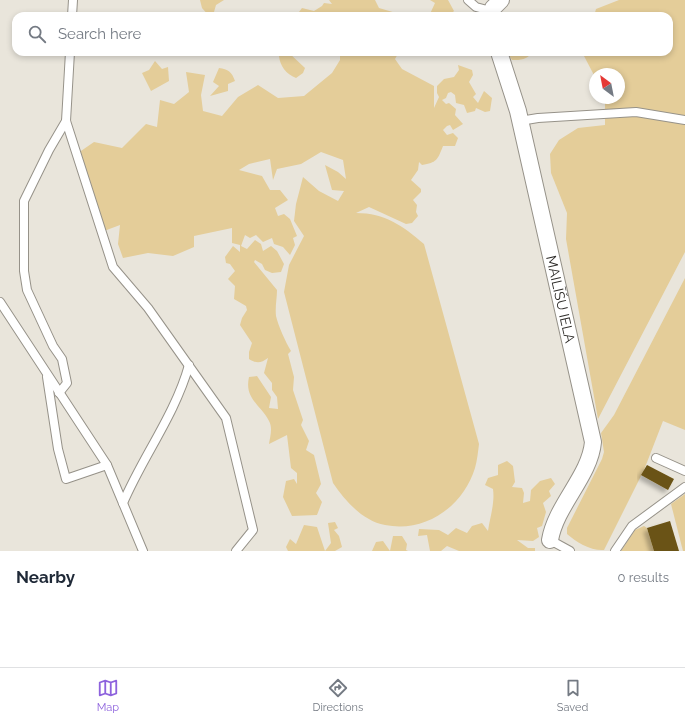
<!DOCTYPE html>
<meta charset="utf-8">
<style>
body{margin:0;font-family:Raleway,sans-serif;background:#f6f6f7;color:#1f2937}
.compass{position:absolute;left:589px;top:68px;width:36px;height:36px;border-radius:50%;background:#fff;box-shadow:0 2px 6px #0003;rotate:328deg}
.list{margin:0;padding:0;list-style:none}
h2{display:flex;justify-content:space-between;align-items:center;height:52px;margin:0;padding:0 16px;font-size:17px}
h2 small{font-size:13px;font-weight:400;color:#747a83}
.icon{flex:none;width:22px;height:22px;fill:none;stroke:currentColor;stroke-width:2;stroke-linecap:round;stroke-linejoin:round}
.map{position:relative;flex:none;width:685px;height:551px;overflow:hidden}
.search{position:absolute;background:#fff;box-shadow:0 2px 6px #0003;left:12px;right:12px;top:12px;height:44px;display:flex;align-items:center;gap:10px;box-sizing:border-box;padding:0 14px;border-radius:12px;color:#747a83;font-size:15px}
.sheet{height:116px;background:#fff}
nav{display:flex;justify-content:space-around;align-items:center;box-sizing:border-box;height:56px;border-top:1px solid #e0e1e3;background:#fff;font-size:11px;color:#747a83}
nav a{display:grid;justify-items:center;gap:2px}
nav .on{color:#8d62dd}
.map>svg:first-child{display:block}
</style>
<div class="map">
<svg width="685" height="551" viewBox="0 0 685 551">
<defs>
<filter id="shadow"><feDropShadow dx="-3.5" dy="3.5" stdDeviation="2" flood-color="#0004"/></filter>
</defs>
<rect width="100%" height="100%" fill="#e9e5db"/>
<g fill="#e4cd99">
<polygon points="200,0 224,0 216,5 214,12 224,13 228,16 209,16 202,8"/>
<polygon points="329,0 375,0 379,8 396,13 398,16 296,16 302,8 314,11 322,6 324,3 332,4"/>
<polygon points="430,0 448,0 454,11 450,15 429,16 435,3"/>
<polygon points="619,0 685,0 685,252 598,419 566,239 567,213 551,173 550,154 559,140 578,128 605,125 605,98 619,98 619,74 595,74 595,77 584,56 585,52 669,52 669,16 594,16 596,9"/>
<path d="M 288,52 L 305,68 L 303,73 L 296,78 C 286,74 280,66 279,56 L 286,56 Z"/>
<path d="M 340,52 L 399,52 L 395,59 L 402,69 L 434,86 L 434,108 L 439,97 L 437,93 L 437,86 L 444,79 L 454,77 L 459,70 L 458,65 L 472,70 L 473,75 L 469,82 L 476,94 L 473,97 L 478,103 L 484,91 L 492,98 L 490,111 L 485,112 L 476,108 L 475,111 L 467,113 L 464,105 L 456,103 L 455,95 L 451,92 L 448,93 L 446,98 L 442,100 L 446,104 L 449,103 L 456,109 L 455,115 L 463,124 L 453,130 L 450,125 L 447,126 L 443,130 L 447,135 L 453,133 L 458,138 L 455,146 L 443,146 C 437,161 437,162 422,165 L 419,162 L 418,170 L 411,180 L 421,189 L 421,192 L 413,200 L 417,205 L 416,212 L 418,216 L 412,223 L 406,224 L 369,207 L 356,213 C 385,213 403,226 424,244 L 479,444 C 478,452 477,461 475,468 C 463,507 425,533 385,525 C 363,521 345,501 333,483 L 284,292 L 289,265 L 304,236 L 294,221 L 296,204 L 303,177 L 319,191 L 338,201 L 344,191 L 332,190 L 325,165 L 338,172 L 346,179 L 343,160 L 321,152 L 301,164 L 277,169 L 273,180 L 270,159 L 249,164 L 239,170 L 262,176 L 270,190 L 280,190 L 288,200 L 275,208 L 278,216 L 284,214 L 290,219 L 297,236 L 293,238 L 295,245 L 290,255 L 283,247 L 274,244 L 272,238 L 263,242 L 256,235 L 250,238 L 245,235 L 241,246 L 247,249 L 255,240 L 261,244 L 263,251 L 271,246 L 277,251 L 284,264 L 281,272 L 272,273 L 265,270 L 262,264 L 255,260 L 254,262 L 277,290 C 277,298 275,307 276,316 C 278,325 286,343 291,351 L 288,354 L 294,377 L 293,390 L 303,420 L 301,425 L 309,441 L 306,450 L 314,455 L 321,484 L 316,493 L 322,502 L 317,515 L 292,516 L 283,497 L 286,481 L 294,479 L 297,484 L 297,473 L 291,468 L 287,435 L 269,444 C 270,437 273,428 269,421 C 261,405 244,399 249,377 L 257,376 L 271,397 L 269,408 L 278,409 L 277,397 L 272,390 L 272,383 L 264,373 L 268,358 C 261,363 257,364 249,359 L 249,352 L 252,343 L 240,325 L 242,318 L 247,310 L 246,306 L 234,299 L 235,286 L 228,279 L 235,271 L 230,264 L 226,263 L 225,257 L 233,246 L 240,252 L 240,245 L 232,243 L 232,228 L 194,236 L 194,247 L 173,256 L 148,253 L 123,258 L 118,244 L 120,225 L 104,231 L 78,153 L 94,142 L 122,148 L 146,124 L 157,127 L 160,100 L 174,104 L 189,92 L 186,72 L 205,75 L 201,95 L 203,111 L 222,116 L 238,97 L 258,85 L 278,98 L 304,96 L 332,73 L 340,60 Z"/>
<path d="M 507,52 L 532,52 C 527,60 521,60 512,60 Z"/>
<polygon points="155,61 162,69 168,67 169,81 151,91 142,73 149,70"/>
<path d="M 219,68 C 228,69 232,72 235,81 L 228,84 L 228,91 L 210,96 L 219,86 L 213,82 Z"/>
<path d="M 685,278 L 685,430 L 663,421 L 644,470 L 604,550 C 591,551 576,542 567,534 L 567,528 L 602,459 L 604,452 L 601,433 L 614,415 Z"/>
<path d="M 507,461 L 513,466 L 515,482 L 512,487 L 522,488 L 524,493 L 523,503 L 530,501 L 531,490 L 540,481 L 551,478 L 555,484 L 549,491 L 551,496 L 543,503 L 546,512 L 542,526 L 537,528 L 539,537 L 533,541 L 517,540 L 528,548 L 535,548 L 535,551 L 459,551 L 447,546 L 441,551 L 430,551 L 427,535 L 418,536 L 419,529 L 439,530 L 448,535 L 456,528 L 467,533 L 472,526 L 482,523 L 488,531 C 490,517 495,503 493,489 L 485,485 L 488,478 L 498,475 L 498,465 Z"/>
<polygon points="685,494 685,551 683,551 671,504"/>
<polygon points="335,522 338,528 334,530 339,536 342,547 335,551 325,551 331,543 328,523"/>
<polygon points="304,525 317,527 325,551 288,551 286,547 290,539 296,544"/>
<polygon points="644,526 647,528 654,551 621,551 635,530"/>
<polygon points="393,536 402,536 407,544 406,550 408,551 372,551 376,542 383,541 390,551"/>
</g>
<g fill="#6b5213" filter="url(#shadow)">
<polygon points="647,465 674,479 668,490 641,475"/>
<polygon points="670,521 679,551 654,551 647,528"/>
</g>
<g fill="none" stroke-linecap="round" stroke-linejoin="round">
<defs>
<g id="lane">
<polyline points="468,0 476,7 491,11"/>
<polyline points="72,16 73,0"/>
<polyline points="70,52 66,121 113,267 148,308 226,418 253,530 236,551"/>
<polyline points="520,121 538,118 636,112 685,120"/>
<polyline points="0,302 107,465 143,551"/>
<polyline points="47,377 58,449 66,479 107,465"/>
<polyline points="59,393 67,383 62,359 53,346 27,290 24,271 24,201 49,150 66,121"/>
<polyline points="656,458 685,471"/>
<path d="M 123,503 C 143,456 175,415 189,365"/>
<polyline points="550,540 570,551"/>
<polyline points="615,551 632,526 685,487"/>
</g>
<g id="street">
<polyline points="490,16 493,8 501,0"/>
<path id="s1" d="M 499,52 L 518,111 L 593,442 C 590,476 556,505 550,540"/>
</g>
</defs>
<use href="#lane" stroke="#969289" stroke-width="10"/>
<use href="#street" stroke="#969289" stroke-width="18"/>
<use href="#lane" stroke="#fff" stroke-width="8"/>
<use href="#street" stroke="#fff" stroke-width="16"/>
</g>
<g text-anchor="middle" stroke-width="4" stroke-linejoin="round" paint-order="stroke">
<g font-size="14" fill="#2f2d2a" stroke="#e9e5db">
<text dy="5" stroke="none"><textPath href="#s1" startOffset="255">MAILĪŠU IELA</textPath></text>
</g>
</g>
</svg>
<svg class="compass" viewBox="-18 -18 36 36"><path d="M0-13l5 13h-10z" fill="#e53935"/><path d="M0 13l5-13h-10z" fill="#747a83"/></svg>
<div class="search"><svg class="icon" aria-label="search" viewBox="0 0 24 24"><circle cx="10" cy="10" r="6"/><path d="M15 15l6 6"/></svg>Search here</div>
</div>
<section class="sheet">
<h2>Nearby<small>0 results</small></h2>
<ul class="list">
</ul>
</section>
<nav>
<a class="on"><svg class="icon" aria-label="map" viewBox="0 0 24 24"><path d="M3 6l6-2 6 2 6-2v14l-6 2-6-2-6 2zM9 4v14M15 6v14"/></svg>Map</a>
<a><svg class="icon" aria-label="directions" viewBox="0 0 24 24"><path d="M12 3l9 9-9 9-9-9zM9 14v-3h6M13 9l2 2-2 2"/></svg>Directions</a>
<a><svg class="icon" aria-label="saved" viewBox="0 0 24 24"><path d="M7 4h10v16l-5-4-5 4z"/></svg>Saved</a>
</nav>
